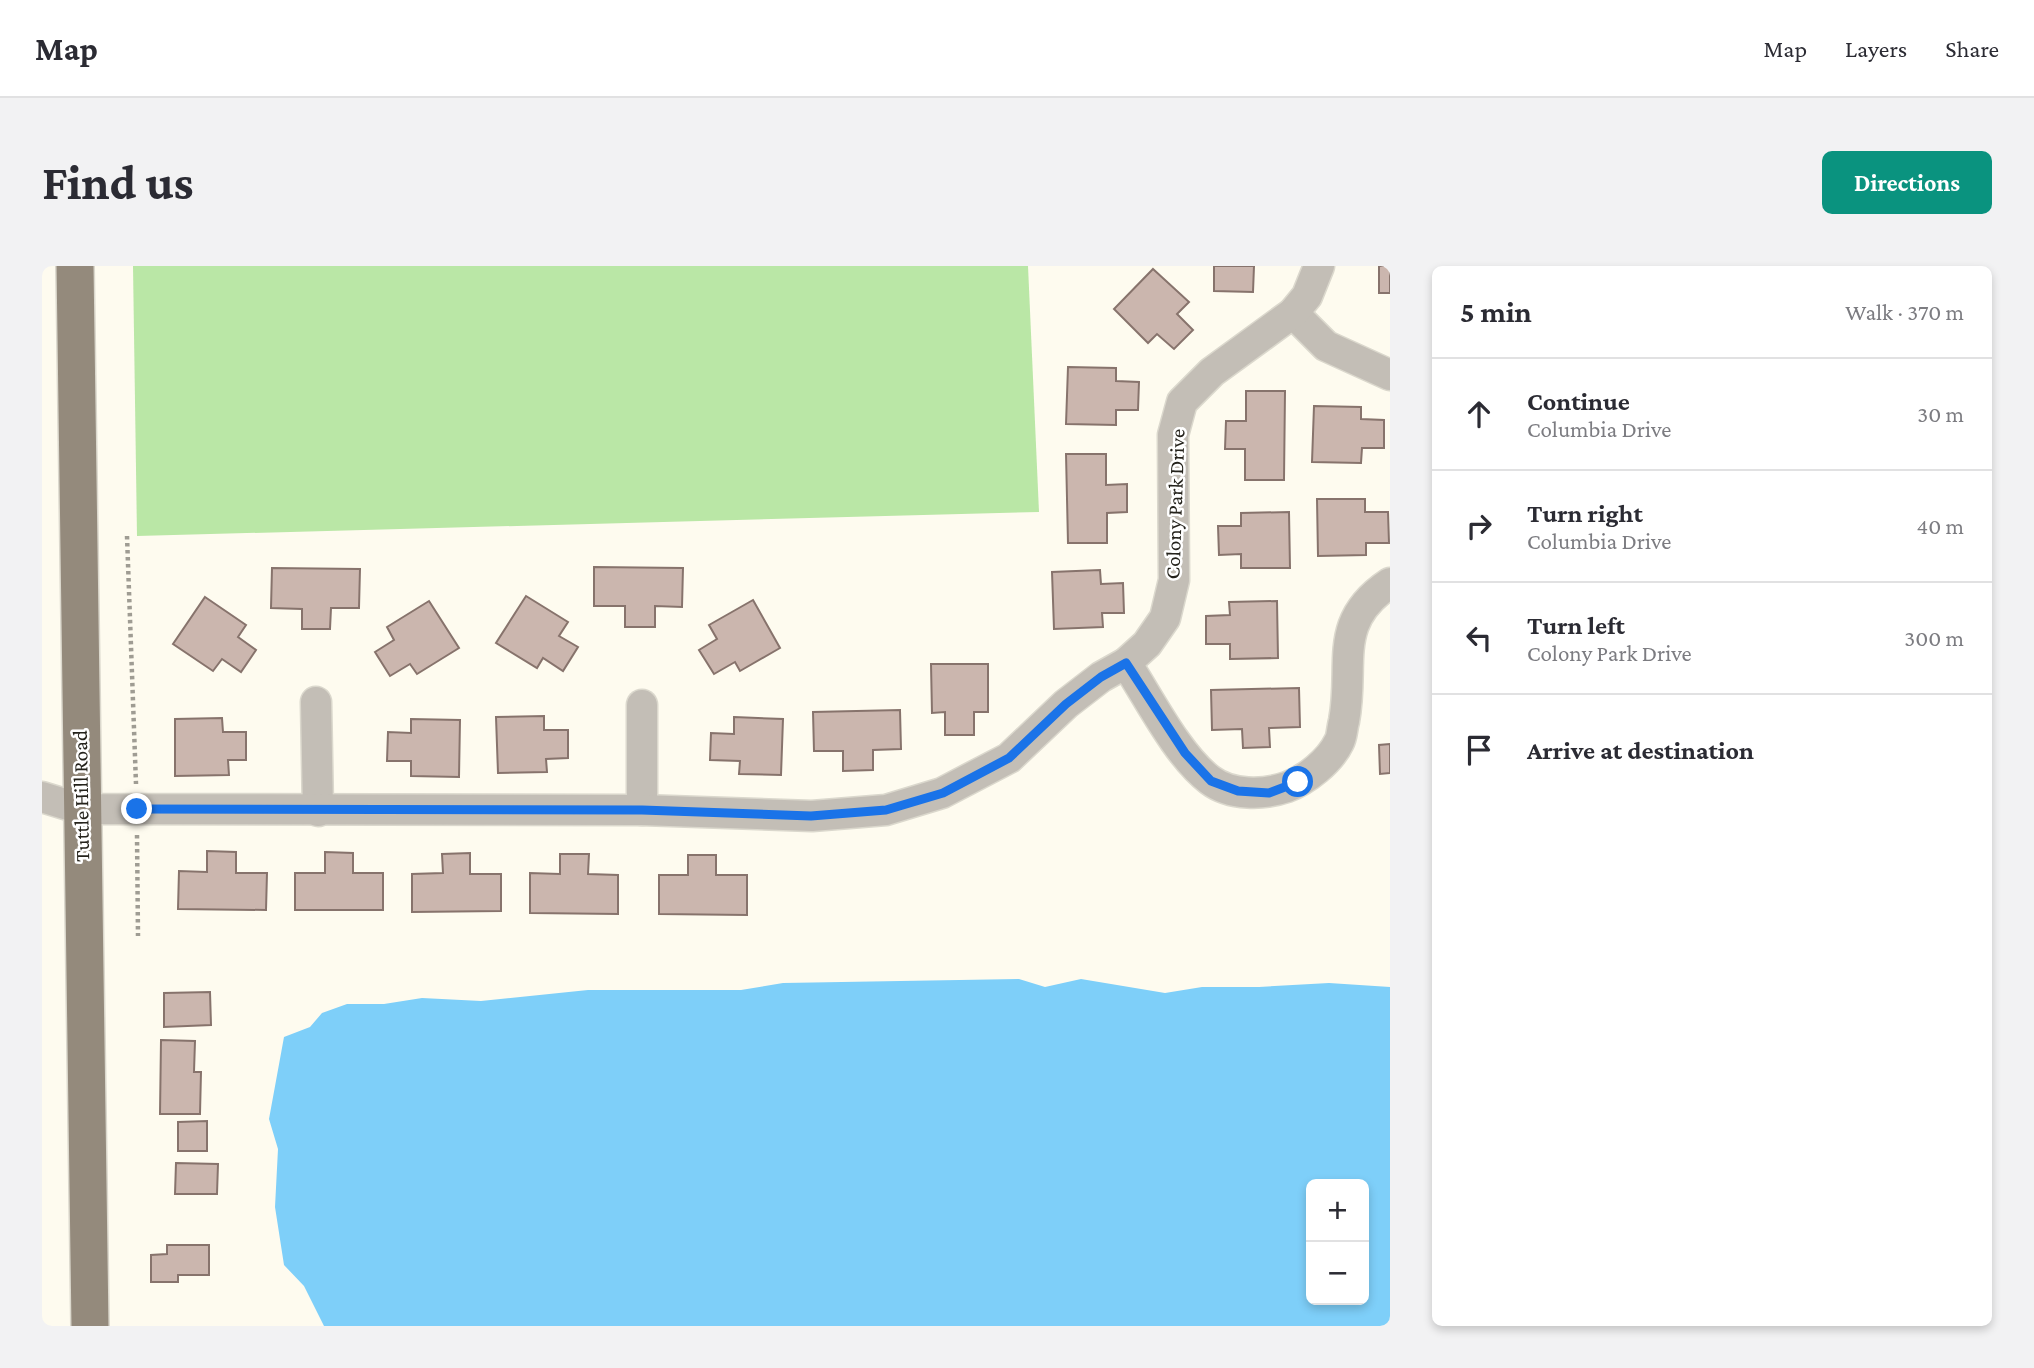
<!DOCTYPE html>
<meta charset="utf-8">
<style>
body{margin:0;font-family:"Crimson Pro",serif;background:#f2f2f3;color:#2b2b33}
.controls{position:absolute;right:21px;bottom:21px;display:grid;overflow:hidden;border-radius:10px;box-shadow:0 4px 10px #0003}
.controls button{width:63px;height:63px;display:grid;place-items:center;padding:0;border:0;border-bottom:2px solid #e1e1e2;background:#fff;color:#2b2b33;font:35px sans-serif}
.stop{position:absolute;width:21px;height:21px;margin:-16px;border:5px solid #1a73e8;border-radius:50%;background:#fff}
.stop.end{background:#1a73e8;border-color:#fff;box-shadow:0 2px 7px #0008}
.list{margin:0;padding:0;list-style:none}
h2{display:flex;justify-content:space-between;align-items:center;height:91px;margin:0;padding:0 28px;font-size:30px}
h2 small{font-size:23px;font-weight:400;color:#7c7c81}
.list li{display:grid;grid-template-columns:46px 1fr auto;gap:21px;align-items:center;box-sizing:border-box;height:112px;padding:0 28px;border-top:2px solid #e1e1e2}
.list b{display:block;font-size:26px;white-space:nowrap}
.list p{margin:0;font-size:23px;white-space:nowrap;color:#7c7c81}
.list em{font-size:23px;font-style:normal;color:#7c7c81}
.icon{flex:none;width:38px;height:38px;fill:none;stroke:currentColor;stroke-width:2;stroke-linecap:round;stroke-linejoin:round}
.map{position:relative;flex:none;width:1348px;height:1060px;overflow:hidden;border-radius:10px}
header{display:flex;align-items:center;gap:42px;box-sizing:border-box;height:98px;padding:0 35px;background:#fff;border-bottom:2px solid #e1e1e2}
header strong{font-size:33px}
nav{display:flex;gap:38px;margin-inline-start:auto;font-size:24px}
.intro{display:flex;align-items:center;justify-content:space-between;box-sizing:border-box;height:168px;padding:0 42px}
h1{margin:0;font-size:49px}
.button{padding:18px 32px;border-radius:10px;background:#0a937f;color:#fff;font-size:24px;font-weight:700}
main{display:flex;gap:42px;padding:0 42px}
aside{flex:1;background:#fff;border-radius:10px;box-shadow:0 4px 10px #0003}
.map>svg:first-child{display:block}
</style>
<header>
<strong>Map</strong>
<nav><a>Map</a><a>Layers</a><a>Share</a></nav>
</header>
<div class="intro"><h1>Find us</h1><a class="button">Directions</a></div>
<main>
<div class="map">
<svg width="1348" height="1060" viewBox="0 0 1348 1060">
<rect width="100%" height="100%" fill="#fefbef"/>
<polygon fill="#bae7a6" points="91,0 986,0 997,246 95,270"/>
<path fill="#7ecff9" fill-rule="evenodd" d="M 977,713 L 1003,721 L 1039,713 L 1123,727 L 1160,721 L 1217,721 L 1287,717 L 1348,721 L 1348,1060 L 282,1060 L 262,1020 L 242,999 L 233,941 L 236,883 L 227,853 L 242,771 L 268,761 L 280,747 L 305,738 L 342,738 L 380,732 L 439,735 L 546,724 L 699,724 L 741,717 ZM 1269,918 L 1322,918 L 1322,1034 L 1269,1034 Z"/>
<g fill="#cbb6ae" stroke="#87736c" stroke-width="2">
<polygon points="1172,0 1212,0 1211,26 1172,25"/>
<rect x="1337" y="0" width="11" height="27"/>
<polygon points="1111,3 1147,36 1135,48 1151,64 1132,83 1115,68 1106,77 1072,43"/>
<polygon points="1026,101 1074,102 1074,115 1097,116 1096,144 1074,144 1074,159 1024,158"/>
<polygon points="1204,125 1243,125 1242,214 1203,214 1203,183 1183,183 1184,155 1204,155"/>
<polygon points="1272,140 1319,141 1319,153 1342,154 1342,182 1320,182 1319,197 1270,196"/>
<polygon points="1024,188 1064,188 1064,219 1085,218 1085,246 1065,247 1065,277 1026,277"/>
<polygon points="1275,233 1323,233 1323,246 1346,246 1347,277 1324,277 1324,289 1276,290"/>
<polygon points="1247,246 1248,302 1199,302 1199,288 1177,289 1176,260 1199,260 1199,247"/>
<polygon points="552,301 641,302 640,341 613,340 613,361 583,361 583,340 552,340"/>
<polygon points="230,302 318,303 317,342 289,342 288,363 260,363 260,343 229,342"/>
<polygon points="1058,304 1059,318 1081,317 1082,347 1060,347 1061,361 1012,363 1010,306"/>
<polygon points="484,330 526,356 517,370 536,381 521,405 501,392 495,402 454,377"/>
<polygon points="163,331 204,359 196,371 214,384 199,406 180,393 171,405 131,378"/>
<polygon points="711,334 738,382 698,405 693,396 672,408 657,384 675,373 667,359"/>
<polygon points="387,335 417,382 375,408 368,398 348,410 333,386 352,374 345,361"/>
<polygon points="1235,335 1236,392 1188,393 1188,378 1164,378 1164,350 1188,349 1187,336"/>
<polygon points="889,398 946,398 946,446 932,446 932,469 903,469 903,446 890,447"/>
<polygon points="1257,422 1258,461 1227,462 1228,481 1201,482 1200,463 1170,464 1169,424"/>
<polygon points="858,444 859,483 831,484 831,504 801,505 801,485 772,485 771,446"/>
<polygon points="502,450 502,464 526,464 526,492 504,493 505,506 456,507 454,451"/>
<polygon points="692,451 741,453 739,509 697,508 698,495 668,494 669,467 692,468"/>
<polygon points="180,452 181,466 204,466 204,494 186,494 187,509 133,510 133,453"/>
<polygon points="369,453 418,454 417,511 369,510 369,495 345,495 346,466 369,467"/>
<polygon points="1348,478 1348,507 1338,508 1337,479"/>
<polygon points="165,585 194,586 194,607 225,607 224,644 136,643 137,605 165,606"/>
<polygon points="283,586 311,587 311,607 341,607 341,644 253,644 253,607 283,607"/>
<polygon points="428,587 428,608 459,608 459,645 370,646 370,608 401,607 400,588"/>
<polygon points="518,588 547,588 546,608 576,609 576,648 488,647 488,607 518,608"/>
<polygon points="646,589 674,589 674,609 705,609 705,649 617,648 617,609 646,609"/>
<polygon points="168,726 169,759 122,761 122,727"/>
<polygon points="119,774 153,775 152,806 159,806 158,848 118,848"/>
<polygon points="165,855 165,885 136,885 136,856"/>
<polygon points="134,897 176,898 175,928 133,928"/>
<polygon points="125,979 167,979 167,1009 136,1009 136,1016 109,1016 109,989 125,988"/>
</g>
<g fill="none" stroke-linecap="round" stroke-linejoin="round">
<defs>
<g id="minor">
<polyline points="1251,47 1284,80 1348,109"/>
<path d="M 1084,397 C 1107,432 1135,489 1168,514 C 1189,530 1222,529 1245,521 C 1264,514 1288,495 1297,476 C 1300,471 1300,462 1302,455 C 1313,398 1289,356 1348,317"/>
<polyline points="274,436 276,545"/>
<polyline points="600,439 600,544"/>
<polyline points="0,531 39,543 600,544 770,550 844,544 900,527 967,492 1024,438 1059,411 1084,397 1105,378 1123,352 1132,314 1131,169 1140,136 1170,106 1251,47 1265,30 1277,0"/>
</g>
<polyline id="major" points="33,0 48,1060"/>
</defs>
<use href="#minor" stroke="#dbd8cd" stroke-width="33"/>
<use href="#major" stroke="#dbd8cd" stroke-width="40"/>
<g stroke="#9f9c93" stroke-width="4.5" stroke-dasharray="3.5 3.5" stroke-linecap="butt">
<polyline points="85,270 94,518"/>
<polyline points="95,569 96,670"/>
</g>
<use href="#minor" stroke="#c3beb6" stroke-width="30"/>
<use href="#major" stroke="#948a7c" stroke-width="37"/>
</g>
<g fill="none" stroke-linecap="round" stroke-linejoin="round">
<polyline stroke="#1a73e8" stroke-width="9" points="95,543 600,544 769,550 844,544 901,527 967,492 1024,438 1059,411 1084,397 1143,487 1169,515 1196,525 1227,527 1256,516"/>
</g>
<g text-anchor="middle" stroke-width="5" stroke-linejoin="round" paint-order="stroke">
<g font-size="21" fill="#24221b" stroke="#fff">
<text transform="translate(1133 238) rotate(-88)" y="7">Colony Park Drive</text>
<text transform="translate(39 530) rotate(-91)" y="7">Tuttle Hill Road</text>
</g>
</g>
</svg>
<div class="controls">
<button>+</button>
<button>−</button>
</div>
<div class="stop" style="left:1256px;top:516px"></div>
<div class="stop end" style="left:95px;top:543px"></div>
</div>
<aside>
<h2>5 min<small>Walk · 370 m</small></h2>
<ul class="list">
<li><svg class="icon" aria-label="ahead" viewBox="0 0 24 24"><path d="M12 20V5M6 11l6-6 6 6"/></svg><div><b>Continue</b><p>Columbia Drive</p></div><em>30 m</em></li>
<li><svg class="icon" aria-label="right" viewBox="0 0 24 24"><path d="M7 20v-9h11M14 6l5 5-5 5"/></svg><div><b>Turn right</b><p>Columbia Drive</p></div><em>40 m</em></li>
<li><svg class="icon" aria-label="left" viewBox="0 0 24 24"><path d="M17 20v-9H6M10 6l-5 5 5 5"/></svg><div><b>Turn left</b><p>Colony Park Drive</p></div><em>300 m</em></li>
<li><svg class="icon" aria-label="arrive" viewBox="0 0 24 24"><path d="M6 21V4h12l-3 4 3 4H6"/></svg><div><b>Arrive at destination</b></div></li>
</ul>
</aside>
</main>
